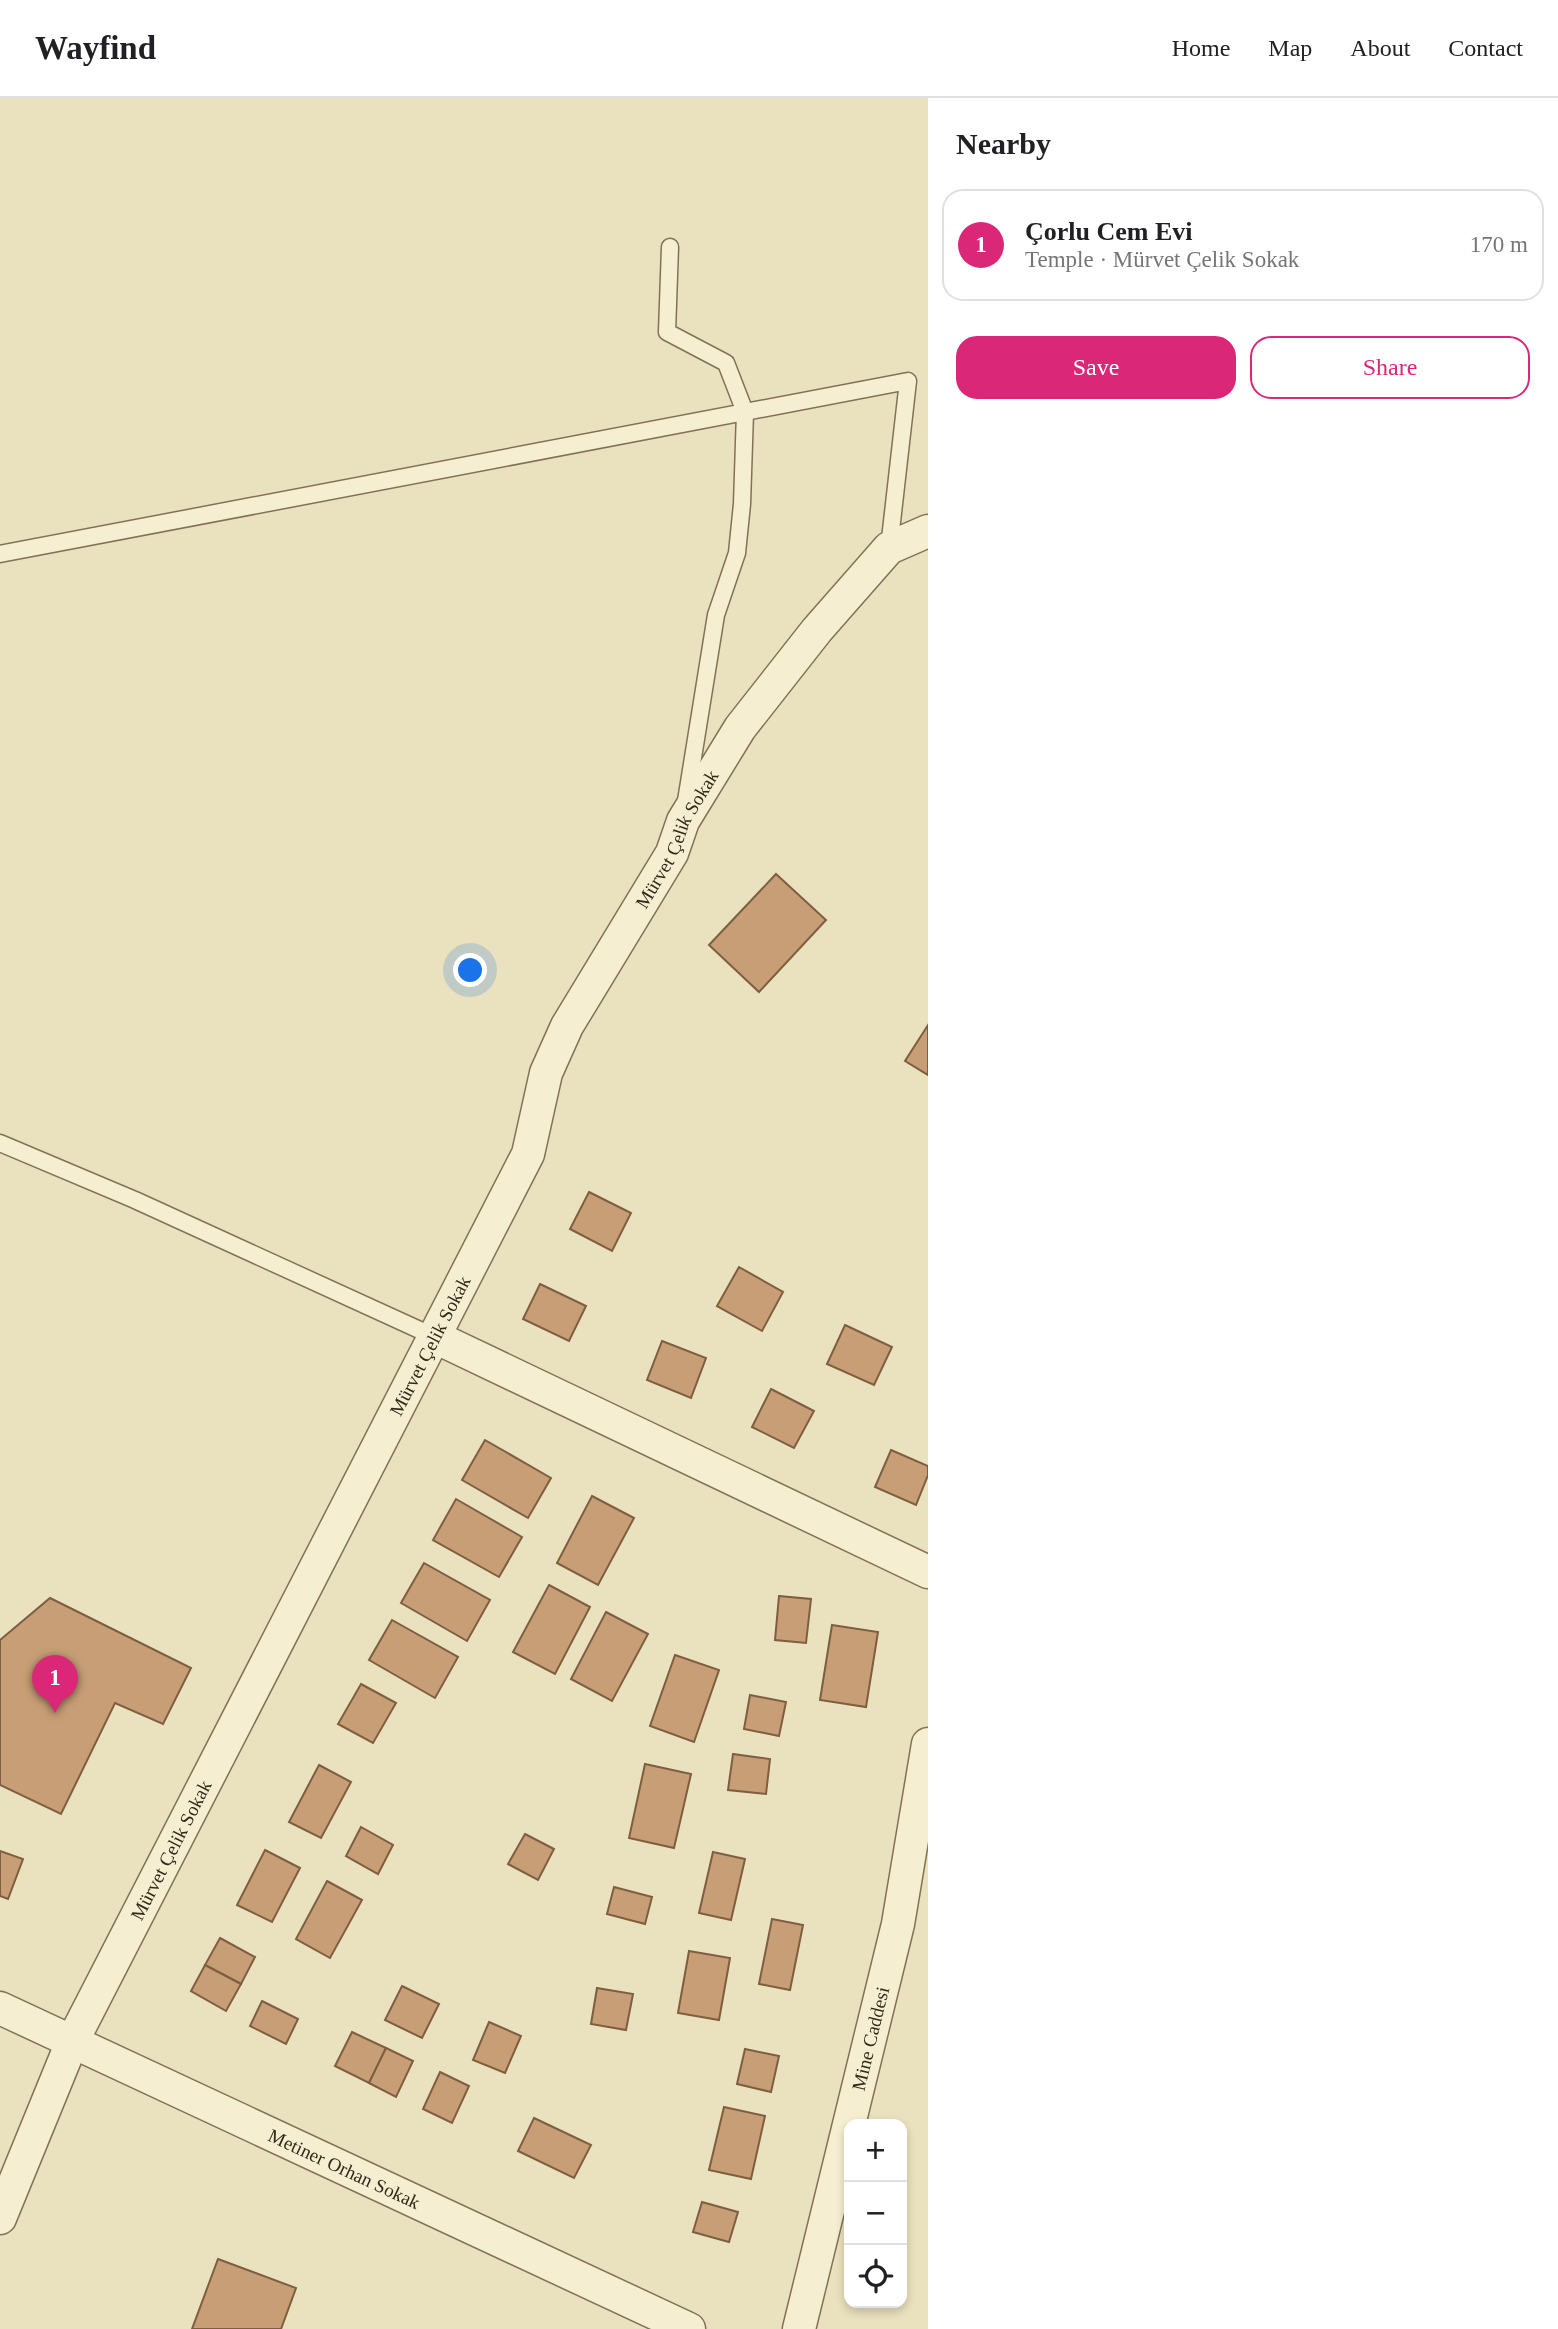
<!DOCTYPE html>
<meta charset="utf-8">
<style>
body{margin:0;font-family:Georgia,serif;background:#f6f6f6;color:#202124}
.controls{position:absolute;right:21px;bottom:21px;display:grid;overflow:hidden;border-radius:14px;box-shadow:0 4px 10px #0003}
.controls button{width:63px;height:63px;display:grid;place-items:center;padding:0;border:0;border-bottom:2px solid #e0e0e0;background:#fff;color:#202124;font:35px sans-serif}
.you{position:absolute;left:471px;top:873px;width:24px;height:24px;margin:-18px;border:5px solid #fff;border-radius:50%;background:#1a73e8;box-shadow:0 0 0 10px #1a73e833}
.badge{display:grid;place-items:center;width:46px;height:46px;border-radius:50%;background:#db2777;color:#fff;font-size:23px;font-weight:700}
.pin{position:absolute;translate:-50% -58px;filter:drop-shadow(0 2px 4px #0008)}
.pin::after{content:'';position:absolute;top:37px;width:24px;height:21px;background:inherit;clip-path:polygon(0 0,100% 0,50% 100%)}
.list{margin:0;padding:0;list-style:none}
h2{display:flex;justify-content:space-between;align-items:center;height:91px;margin:0;padding:0 28px;font-size:30px}
h2 small{font-size:23px;font-weight:400;color:#757577}
.list li{display:grid;grid-template-columns:46px 1fr auto;gap:21px;align-items:center;box-sizing:border-box;height:112px;margin:0 14px 14px;padding:0 14px;border:2px solid #e0e0e0;border-radius:21px}
.list b{display:block;font-size:26px;white-space:nowrap}
.list p{margin:0;font-size:23px;white-space:nowrap;color:#757577}
.list em{font-size:23px;font-style:normal;color:#757577}
.actions{display:flex;gap:14px;padding:21px 28px}
.actions a{flex:1;padding:16px 0;border:2px solid #db2777;border-radius:21px;text-align:center;font-size:24px;color:#db2777}
.actions .main{background:#db2777;color:#fff}
.icon{flex:none;width:38px;height:38px;fill:none;stroke:currentColor;stroke-width:2;stroke-linecap:round;stroke-linejoin:round}
.map{position:relative;flex:none;width:928px;height:2231px;overflow:hidden}
header{display:flex;align-items:center;gap:42px;box-sizing:border-box;height:98px;padding:0 35px;background:#fff;border-bottom:2px solid #e0e0e0}
header strong{font-size:33px}
nav{display:flex;gap:38px;margin-inline-start:auto;font-size:24px}
main{display:flex}
aside{flex:1;background:#fff}
.map>svg:first-child{display:block}
</style>
<header>
<strong>Wayfind</strong>
<nav><a>Home</a><a>Map</a><a>About</a><a>Contact</a></nav>
</header>
<main>
<div class="map">
<svg width="928" height="2231" viewBox="0 0 928 2231">
<rect width="100%" height="100%" fill="#eae1be"/>
<g fill="#c79e76" stroke="#7f5e40" stroke-width="2">
<polygon points="776,776 826,822 759,894 709,847"/>
<polygon points="928,927 928,977 905,963"/>
<polygon points="589,1094 631,1115 612,1153 570,1131"/>
<polygon points="739,1169 783,1194 762,1233 717,1208"/>
<polygon points="540,1186 586,1208 569,1243 523,1221"/>
<polygon points="845,1227 892,1249 874,1287 827,1266"/>
<polygon points="662,1243 706,1260 691,1300 647,1282"/>
<polygon points="771,1291 814,1313 794,1350 752,1329"/>
<polygon points="485,1342 551,1380 528,1420 462,1382"/>
<polygon points="891,1352 928,1368 928,1377 916,1407 875,1389"/>
<polygon points="592,1398 634,1420 598,1487 557,1465"/>
<polygon points="456,1401 522,1439 499,1479 433,1442"/>
<polygon points="424,1465 490,1502 467,1543 401,1505"/>
<polygon points="549,1487 590,1509 555,1576 513,1554"/>
<polygon points="779,1498 811,1501 806,1545 775,1542"/>
<polygon points="50,1500 191,1570 163,1626 115,1605 61,1716 0,1687 0,1542"/>
<polygon points="606,1514 648,1536 612,1603 571,1581"/>
<polygon points="392,1522 458,1559 435,1600 369,1562"/>
<polygon points="832,1527 878,1534 866,1609 820,1602"/>
<polygon points="675,1557 719,1572 694,1644 650,1628"/>
<polygon points="361,1586 396,1605 373,1645 338,1626"/>
<polygon points="750,1597 786,1604 779,1638 744,1631"/>
<polygon points="733,1656 770,1661 766,1696 728,1692"/>
<polygon points="645,1666 691,1676 674,1750 629,1740"/>
<polygon points="319,1667 351,1684 321,1740 289,1724"/>
<polygon points="361,1729 393,1747 378,1776 346,1758"/>
<polygon points="525,1736 554,1751 538,1782 508,1766"/>
<polygon points="265,1752 300,1770 272,1824 237,1807"/>
<polygon points="0,1753 23,1761 8,1801 0,1798"/>
<polygon points="713,1754 745,1761 731,1822 699,1815"/>
<polygon points="327,1783 362,1802 330,1860 296,1841"/>
<polygon points="614,1789 652,1799 645,1826 607,1816"/>
<polygon points="772,1821 803,1827 790,1892 759,1886"/>
<polygon points="220,1840 255,1859 241,1886 205,1867"/>
<polygon points="689,1853 730,1860 719,1922 678,1915"/>
<polygon points="205,1867 241,1886 226,1913 191,1893"/>
<polygon points="402,1888 439,1906 422,1940 385,1922"/>
<polygon points="597,1890 633,1896 626,1932 591,1926"/>
<polygon points="262,1903 298,1921 286,1946 250,1928"/>
<polygon points="489,1924 521,1938 505,1975 473,1962"/>
<polygon points="352,1934 386,1950 369,1985 335,1968"/>
<polygon points="386,1950 413,1963 396,1999 369,1985"/>
<polygon points="745,1951 779,1958 771,1994 737,1986"/>
<polygon points="440,1974 469,1988 452,2025 423,2011"/>
<polygon points="724,2009 765,2018 751,2081 709,2072"/>
<polygon points="534,2020 591,2047 574,2080 518,2053"/>
<polygon points="702,2104 738,2114 729,2144 693,2134"/>
<polygon points="218,2161 296,2190 281,2231 192,2231"/>
</g>
<g fill="none" stroke-linecap="round" stroke-linejoin="round">
<defs>
<g id="lane">
<polyline points="670,149 667,234 726,265 745,314 742,406 737,455 716,517 686,703"/>
<polyline points="0,456 908,283 889,450"/>
<polyline points="0,1045 135,1102 435,1239"/>
</g>
<g id="street">
<polyline points="435,1239 928,1474"/>
<path id="s1" d="M 0,1910 L 689,2231"/>
<path id="s2" d="M 0,2120 L 72,1944 L 528,1056 L 546,975 L 567,928 L 672,755 L 683,723 L 740,630 L 817,532 L 889,450 L 928,433"/>
<path id="s3" d="M 799,2231 L 898,1826 L 928,1646"/>
</g>
</defs>
<use href="#lane" stroke="#827158" stroke-width="19"/>
<use href="#street" stroke="#827158" stroke-width="35"/>
<use href="#lane" stroke="#f6eed1" stroke-width="16"/>
<use href="#street" stroke="#f6eed1" stroke-width="32"/>
</g>
<g text-anchor="middle" stroke-width="5" stroke-linejoin="round" paint-order="stroke">
<g font-size="19" fill="#32281c" stroke="#f3ebcd">
<text dy="7" stroke="none"><textPath href="#s2" startOffset="1540">Mürvet Çelik Sokak</textPath></text>
<text dy="7" stroke="none"><textPath href="#s2" startOffset="973">Mürvet Çelik Sokak</textPath></text>
<text dy="7" stroke="none"><textPath href="#s2" startOffset="406">Mürvet Çelik Sokak</textPath></text>
<text dy="7" stroke="none"><textPath href="#s3" startOffset="299">Mine Caddesi</textPath></text>
<text dy="7" stroke="none"><textPath href="#s1" startOffset="380">Metiner Orhan Sokak</textPath></text>
</g>
</g>
</svg>
<div class="controls">
<button>+</button>
<button>−</button>
<button><svg class="icon" aria-label="locate" viewBox="0 0 24 24"><circle cx="12" cy="12" r="6"/><path d="M12 2v4M12 18v4M2 12h4M18 12h4"/></svg></button>
</div>
<div class="you"></div>
<div class="pin badge" style="left:55px;top:1615px">1</div>
</div>
<aside>
<h2>Nearby<small></small></h2>
<ul class="list">
<li><span class="badge">1</span><div><b>Çorlu Cem Evi</b><p>Temple · Mürvet Çelik Sokak</p></div><em>170 m</em></li>
</ul>
<div class="actions"><a class="main">Save</a><a>Share</a></div>
</aside>
</main>
